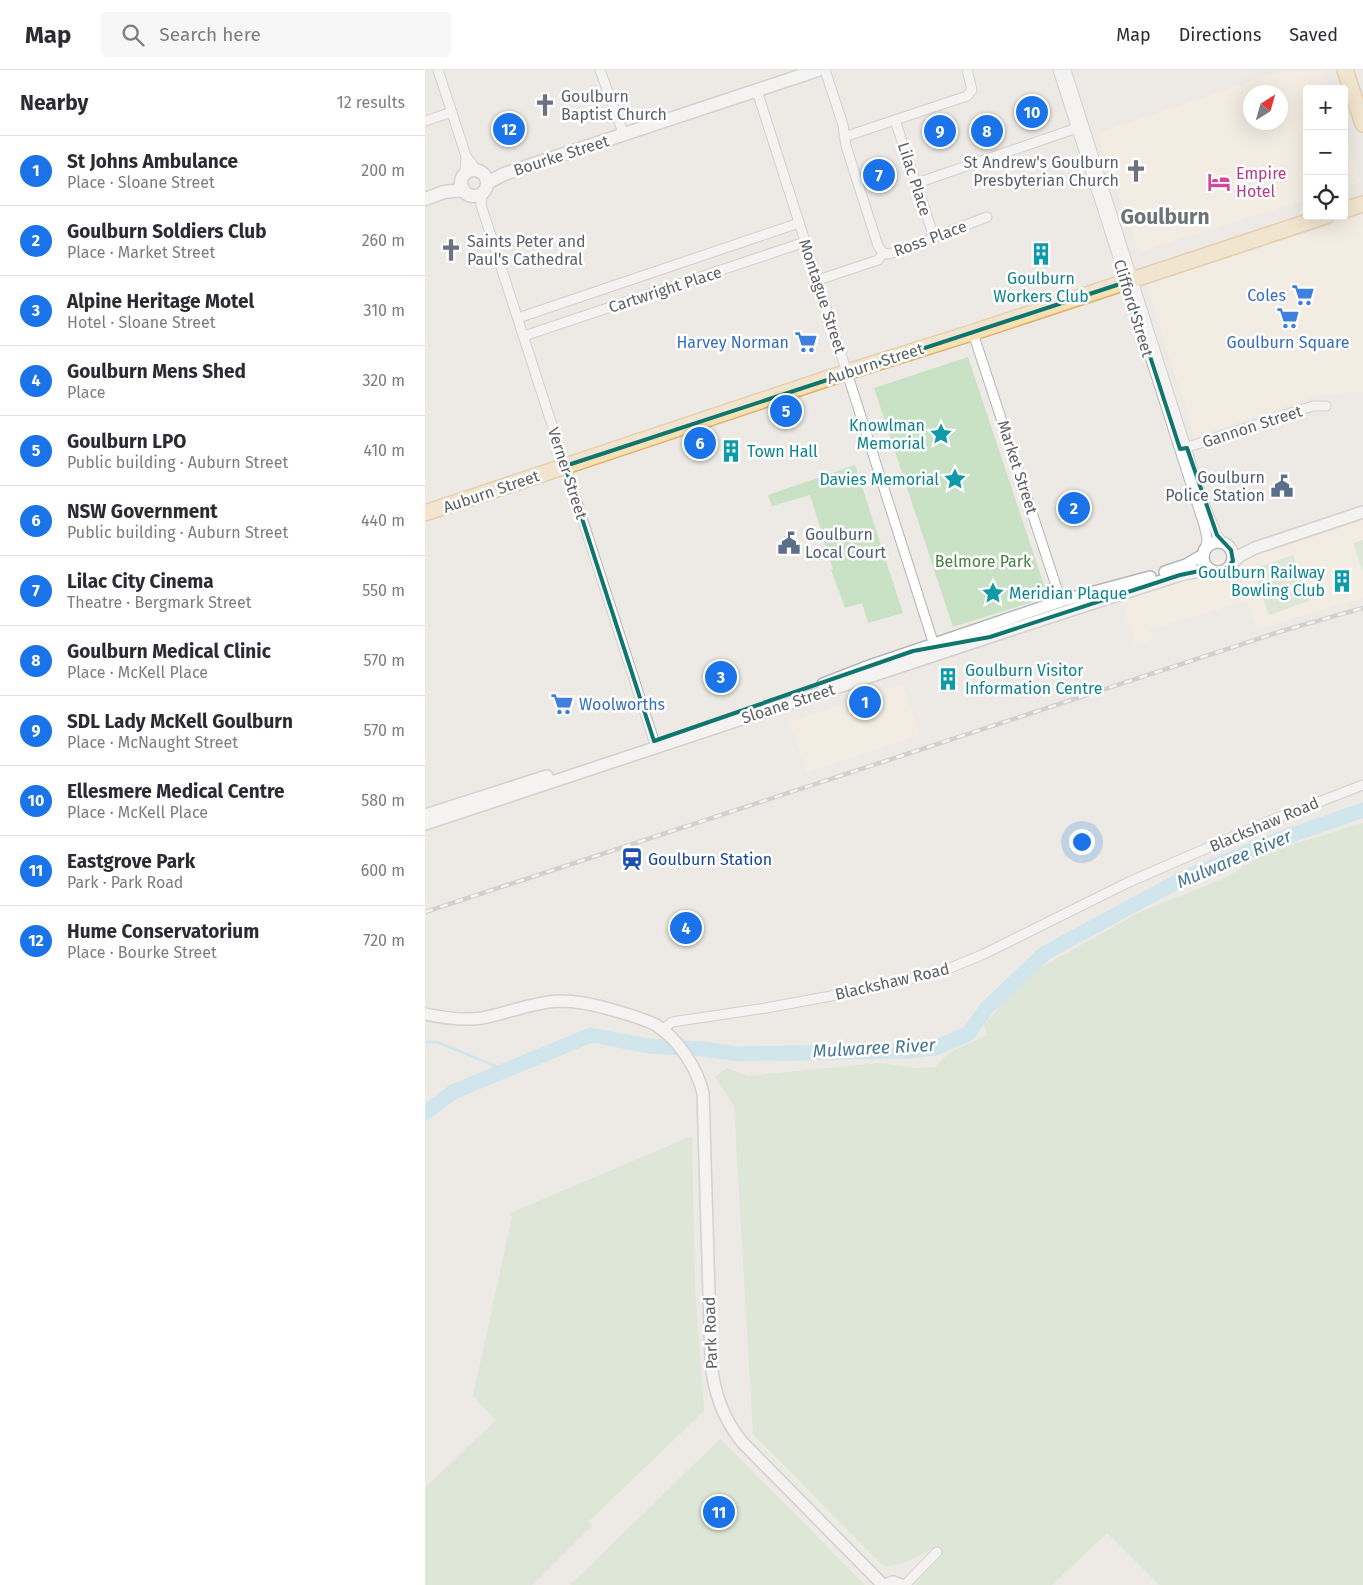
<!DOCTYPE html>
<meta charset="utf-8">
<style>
body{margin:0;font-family:"Fira Sans",sans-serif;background:#f7f7f7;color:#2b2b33}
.controls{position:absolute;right:15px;top:15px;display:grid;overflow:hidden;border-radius:5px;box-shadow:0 5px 20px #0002}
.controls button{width:45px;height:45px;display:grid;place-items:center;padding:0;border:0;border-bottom:1px solid #e1e1e2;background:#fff;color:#2b2b33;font:25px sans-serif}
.compass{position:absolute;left:818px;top:15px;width:45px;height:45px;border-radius:50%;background:#fff;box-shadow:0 5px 20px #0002;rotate:37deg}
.you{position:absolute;left:656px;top:771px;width:18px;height:18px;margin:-12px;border:4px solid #fff;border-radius:50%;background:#1a73e8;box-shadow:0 0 0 8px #1a73e833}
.badge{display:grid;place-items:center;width:32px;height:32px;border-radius:50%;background:#1a73e8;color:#fff;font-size:16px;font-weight:700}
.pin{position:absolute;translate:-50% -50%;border:2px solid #fff;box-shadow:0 1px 5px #0006}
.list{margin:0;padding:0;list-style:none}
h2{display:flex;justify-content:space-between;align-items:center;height:65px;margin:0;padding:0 20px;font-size:21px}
h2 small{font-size:16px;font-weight:400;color:#7c7c81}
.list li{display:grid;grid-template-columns:32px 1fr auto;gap:15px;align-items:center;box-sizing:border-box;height:70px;padding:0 20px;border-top:1px solid #e1e1e2}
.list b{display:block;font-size:19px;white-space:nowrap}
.list p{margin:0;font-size:16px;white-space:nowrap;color:#7c7c81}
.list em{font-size:16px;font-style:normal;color:#7c7c81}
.icon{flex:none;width:28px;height:28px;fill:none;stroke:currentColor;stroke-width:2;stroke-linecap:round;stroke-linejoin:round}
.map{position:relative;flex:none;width:938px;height:1515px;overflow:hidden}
header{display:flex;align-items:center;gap:30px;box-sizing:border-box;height:70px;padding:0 25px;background:#fff;border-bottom:1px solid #e1e1e2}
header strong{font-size:24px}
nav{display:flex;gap:28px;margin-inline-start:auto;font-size:18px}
.search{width:350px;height:45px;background:#f7f7f7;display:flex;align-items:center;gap:12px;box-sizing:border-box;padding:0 18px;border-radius:5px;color:#7c7c81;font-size:19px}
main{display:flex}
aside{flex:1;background:#fff}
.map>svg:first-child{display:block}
</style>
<header>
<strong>Map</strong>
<div class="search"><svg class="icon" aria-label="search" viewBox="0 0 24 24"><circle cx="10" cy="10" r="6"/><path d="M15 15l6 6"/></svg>Search here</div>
<nav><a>Map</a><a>Directions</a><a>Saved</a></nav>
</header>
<main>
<aside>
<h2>Nearby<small>12 results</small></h2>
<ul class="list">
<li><span class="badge">1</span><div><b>St Johns Ambulance</b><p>Place · Sloane Street</p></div><em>200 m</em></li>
<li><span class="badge">2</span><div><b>Goulburn Soldiers Club</b><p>Place · Market Street</p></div><em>260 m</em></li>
<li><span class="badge">3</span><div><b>Alpine Heritage Motel</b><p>Hotel · Sloane Street</p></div><em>310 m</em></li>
<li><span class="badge">4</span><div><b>Goulburn Mens Shed</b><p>Place</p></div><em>320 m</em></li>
<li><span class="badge">5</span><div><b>Goulburn LPO</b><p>Public building · Auburn Street</p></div><em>410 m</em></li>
<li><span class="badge">6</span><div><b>NSW Government</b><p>Public building · Auburn Street</p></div><em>440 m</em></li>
<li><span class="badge">7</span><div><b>Lilac City Cinema</b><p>Theatre · Bergmark Street</p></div><em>550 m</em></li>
<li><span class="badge">8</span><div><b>Goulburn Medical Clinic</b><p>Place · McKell Place</p></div><em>570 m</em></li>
<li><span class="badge">9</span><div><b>SDL Lady McKell Goulburn</b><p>Place · McNaught Street</p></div><em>570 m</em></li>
<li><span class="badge">10</span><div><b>Ellesmere Medical Centre</b><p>Place · McKell Place</p></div><em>580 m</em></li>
<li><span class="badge">11</span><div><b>Eastgrove Park</b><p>Park · Park Road</p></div><em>600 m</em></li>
<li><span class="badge">12</span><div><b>Hume Conservatorium</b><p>Place · Bourke Street</p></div><em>720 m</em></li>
</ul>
</aside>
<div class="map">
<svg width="938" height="1515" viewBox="0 0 938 1515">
<rect width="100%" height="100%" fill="#edeae5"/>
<g fill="#f9efde" fill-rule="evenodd">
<path d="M 859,0 L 899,0 L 905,19 L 882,19 L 882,129 L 714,182 L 672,63 ZM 856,22 L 856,52 L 826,52 L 826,22 Z"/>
<polygon points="919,61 936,112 919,117"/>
<polygon points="938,145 938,323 896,325 770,367 721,214"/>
<polygon points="938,442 938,528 832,559 822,531 725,559 728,569 711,575 694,524 755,505 830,478"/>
<polygon points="478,614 495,665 382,702 365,652 430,630 433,640 451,634 447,624"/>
</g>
<g fill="#c9e2c5">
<polygon points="543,287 623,527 528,557 449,318"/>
<polygon points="430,395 478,543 443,553 437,533 420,538 406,500 408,499 385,425 347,436 343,425"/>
<polygon points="938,470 938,502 928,473"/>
<polygon points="868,485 884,531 844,545 828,499"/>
<path d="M 938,753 L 938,1515 L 734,1515 L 682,1463 L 627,1515 L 490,1515 L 517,1484 L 511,1477 C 497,1483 469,1502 456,1494 L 328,1364 L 309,1036 L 290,1007 L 302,998 L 323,1006 L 454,993 L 491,998 L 510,997 L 525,982 L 562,965 L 559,956 L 599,907 L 715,842 L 800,808 L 843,782 Z"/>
<polygon points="267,1066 270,1218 279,1341 164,1451 167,1455 107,1515 0,1515 0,1418 71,1350 48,1326 87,1147 85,1143"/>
<polygon points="295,1369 440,1515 145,1515"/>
</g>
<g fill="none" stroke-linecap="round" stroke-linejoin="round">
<polyline stroke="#aedff4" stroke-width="2.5" points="0,972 12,972 80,1000"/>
<polyline stroke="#aedff4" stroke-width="15" points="0,1043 28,1022 166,965 224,976 279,979 313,984 482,981 510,978 543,964 562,938 620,883 757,809 844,773 938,740"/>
<defs>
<g id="minor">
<polyline points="13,0 41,86 40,104"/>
<polyline points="175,0 199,65"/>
<polyline points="400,0 418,55 421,76 453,176 458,183"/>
<polyline points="633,0 779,455 782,468 781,478"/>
<polyline points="641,0 778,431 792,465 798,473"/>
<polyline points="332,21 509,575"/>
<polyline points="470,50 509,167"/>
<polyline points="0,51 27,42"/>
<polyline points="419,67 542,26 547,20 542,0"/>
<polyline points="41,86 52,101"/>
<polyline points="492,113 652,58"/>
<polyline points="57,124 56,135 229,671"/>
<polyline points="458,183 463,184 471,182 562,147"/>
<polyline points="393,210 453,190 458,183"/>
<polyline points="93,248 374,153"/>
<polyline points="548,263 636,531"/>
<polyline points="99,266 380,172"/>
<polyline points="757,379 888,336 901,336"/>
<polyline points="237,960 247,952 341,938 449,918 518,901 559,884 704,812 842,752 938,715"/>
<polyline points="480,1515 512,1482"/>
</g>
<g id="tertiary">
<circle cx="793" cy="487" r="15"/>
<polyline points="807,493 816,485 830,478 938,442"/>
<polyline points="740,502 761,495 778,485"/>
<polyline points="398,614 439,598 636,531 725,507"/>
<polyline points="0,745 122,706"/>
<polyline points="0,754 634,544 755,505 784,499"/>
<path d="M 0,944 C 19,948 38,951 57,948 C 83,943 108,932 135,931 C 152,931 171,935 188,940 C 202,944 217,948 231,955 C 253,969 272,998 278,1023 L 286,1290 C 288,1321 297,1347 317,1372 L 458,1515"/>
<polyline points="460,1515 468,1512 476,1515"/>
</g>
<g id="secondary">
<circle cx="49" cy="113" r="13"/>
<polyline points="62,113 79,104 393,0"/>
<polyline points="0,129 19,122 39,120"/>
</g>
<g id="primary">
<polyline points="920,0 938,54"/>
<polyline points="919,140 938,134"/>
<polyline points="0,443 422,302 543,264 901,146"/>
</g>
</defs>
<use href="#minor" stroke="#b2b5b8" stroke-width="11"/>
<use href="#tertiary" stroke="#b2b5b8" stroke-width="14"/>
<use href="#secondary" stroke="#b1b5b8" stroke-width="15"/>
<use href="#primary" stroke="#dfaf6c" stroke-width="18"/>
<use href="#minor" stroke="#fff" stroke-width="9"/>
<use href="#tertiary" stroke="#fff" stroke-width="11"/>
<use href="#secondary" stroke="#fff" stroke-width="12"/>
<use href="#primary" stroke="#f5e1b3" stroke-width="15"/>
<defs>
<polyline id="rail" points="0,842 857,561 938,538"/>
</defs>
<use href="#rail" stroke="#b1b2b2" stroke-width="4.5"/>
<use href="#rail" stroke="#fff" stroke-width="2.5" stroke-dasharray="8" stroke-linecap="butt"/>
</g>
<path d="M0 0H938V1515H0ZM 701,212 L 755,379 L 762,378 L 792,465 L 806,480 L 808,491 L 799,500 L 784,499 L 755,505 L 565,567 L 488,581 L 229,671 L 140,396 Z" fill="#edeae5" fill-opacity=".55" fill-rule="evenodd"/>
<path fill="none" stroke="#0f766e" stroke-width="4" stroke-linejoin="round" d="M 701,212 L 755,379 L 762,378 L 792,465 L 806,480 L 808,491 L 799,500 L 784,499 L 755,505 L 565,567 L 488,581 L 229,671 L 140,396 Z"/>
<defs>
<symbol id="church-bare" viewBox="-9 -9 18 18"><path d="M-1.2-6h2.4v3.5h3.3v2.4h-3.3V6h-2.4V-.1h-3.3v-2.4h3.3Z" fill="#6b7280" stroke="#fff" stroke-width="2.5" paint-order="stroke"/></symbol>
<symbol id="hotel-bare" viewBox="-9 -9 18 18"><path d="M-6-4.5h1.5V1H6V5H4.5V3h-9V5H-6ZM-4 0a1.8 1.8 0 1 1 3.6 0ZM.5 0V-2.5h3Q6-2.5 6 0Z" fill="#d1479c" stroke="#fff" stroke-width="2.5" paint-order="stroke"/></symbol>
<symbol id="building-bare" viewBox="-9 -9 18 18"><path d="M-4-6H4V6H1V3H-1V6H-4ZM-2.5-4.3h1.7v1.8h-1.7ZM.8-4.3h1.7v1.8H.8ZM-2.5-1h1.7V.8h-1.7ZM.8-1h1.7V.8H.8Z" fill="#0f9aa8" stroke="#fff" stroke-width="2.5" paint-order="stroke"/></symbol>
<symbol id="supermarket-bare" viewBox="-9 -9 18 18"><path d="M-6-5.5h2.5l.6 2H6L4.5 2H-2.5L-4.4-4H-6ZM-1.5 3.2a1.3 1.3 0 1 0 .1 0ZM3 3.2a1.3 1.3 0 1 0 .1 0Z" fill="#3f7fe0" stroke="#fff" stroke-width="2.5" paint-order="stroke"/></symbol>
<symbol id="sight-bare" viewBox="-9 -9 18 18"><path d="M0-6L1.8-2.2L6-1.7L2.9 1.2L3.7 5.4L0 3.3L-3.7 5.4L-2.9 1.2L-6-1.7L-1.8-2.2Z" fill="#0f9aa8" stroke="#fff" stroke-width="2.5" paint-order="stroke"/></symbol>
<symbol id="civic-bare" viewBox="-9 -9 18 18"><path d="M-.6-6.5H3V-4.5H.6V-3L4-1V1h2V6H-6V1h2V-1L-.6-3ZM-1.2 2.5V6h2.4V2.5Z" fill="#5c6f8a" stroke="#fff" stroke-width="2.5" paint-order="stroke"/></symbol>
<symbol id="station-bare" viewBox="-9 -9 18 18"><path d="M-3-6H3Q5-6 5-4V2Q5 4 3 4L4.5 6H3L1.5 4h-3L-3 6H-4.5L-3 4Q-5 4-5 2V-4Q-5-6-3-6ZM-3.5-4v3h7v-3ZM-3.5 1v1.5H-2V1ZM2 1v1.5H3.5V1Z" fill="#1a4fb4" stroke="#fff" stroke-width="2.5" paint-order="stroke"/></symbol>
</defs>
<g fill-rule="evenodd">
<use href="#church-bare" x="104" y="19" width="32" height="32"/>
<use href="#church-bare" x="695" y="85" width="32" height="32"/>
<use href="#hotel-bare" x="778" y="96" width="32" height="32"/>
<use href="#church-bare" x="10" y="164" width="32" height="32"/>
<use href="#building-bare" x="600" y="168" width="32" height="32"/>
<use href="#supermarket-bare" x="862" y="209" width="32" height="32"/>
<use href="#supermarket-bare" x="847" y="232" width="32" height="32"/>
<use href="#supermarket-bare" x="365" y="256" width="32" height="32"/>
<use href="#sight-bare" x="500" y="348" width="32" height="32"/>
<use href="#building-bare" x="290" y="365" width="32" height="32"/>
<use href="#sight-bare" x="514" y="393" width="32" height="32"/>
<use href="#civic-bare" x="841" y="400" width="32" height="32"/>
<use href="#civic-bare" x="348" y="457" width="32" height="32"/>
<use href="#building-bare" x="901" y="495" width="32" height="32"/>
<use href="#sight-bare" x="552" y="507" width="32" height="32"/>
<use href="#building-bare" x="507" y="593" width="32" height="32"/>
<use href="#supermarket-bare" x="121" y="618" width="32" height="32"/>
<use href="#station-bare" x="191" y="773" width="32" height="32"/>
</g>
<g text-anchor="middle" stroke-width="5" stroke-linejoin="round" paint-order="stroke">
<g font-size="16" fill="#5b616d" stroke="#fff" text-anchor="start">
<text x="136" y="32">Goulburn<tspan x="136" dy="18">Baptist Church</tspan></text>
<text x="694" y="98" text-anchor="end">St Andrew's Goulburn<tspan x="694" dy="18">Presbyterian Church</tspan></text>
<text x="42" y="177">Saints Peter and<tspan x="42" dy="18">Paul's Cathedral</tspan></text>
</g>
<g font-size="16" fill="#5d6163" stroke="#fff">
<text transform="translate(136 85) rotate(-18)" y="6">Bourke Street</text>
<text transform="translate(490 109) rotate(72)" y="6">Lilac Place</text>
<text transform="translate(505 168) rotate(-20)" y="6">Ross Place</text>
<text transform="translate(240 219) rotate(-18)" y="6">Cartwright Place</text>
<text transform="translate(398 226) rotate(72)" y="6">Montague Street</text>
<text transform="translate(709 238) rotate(73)" y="6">Clifford Street</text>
<text transform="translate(450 293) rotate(-18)" y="6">Auburn Street</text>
<text transform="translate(827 356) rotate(-18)" y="6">Gannon Street</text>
<text transform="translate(593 397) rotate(72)" y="6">Market Street</text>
<text transform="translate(143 403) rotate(72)" y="6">Verner Street</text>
<text transform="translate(66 421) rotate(-19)" y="6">Auburn Street</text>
<text transform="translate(363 633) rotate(-18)" y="6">Sloane Street</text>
<text transform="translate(839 754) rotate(-23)" y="6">Blackshaw Road</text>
<text transform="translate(467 911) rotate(-13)" y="6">Blackshaw Road</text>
<text transform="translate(285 1263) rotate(-92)" y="6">Park Road</text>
</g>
<g font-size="16" fill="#b23c85" stroke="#fff" text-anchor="start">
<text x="811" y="109">Empire<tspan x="811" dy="18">Hotel</tspan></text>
</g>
<g font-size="16" fill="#0d838f" stroke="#fff" text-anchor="end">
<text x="616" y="214" text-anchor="middle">Goulburn<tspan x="616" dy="18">Workers Club</tspan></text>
<text x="500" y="361">Knowlman<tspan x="500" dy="18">Memorial</tspan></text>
<text x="322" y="387" text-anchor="start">Town Hall</text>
<text x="514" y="415">Davies Memorial</text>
<text x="900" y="508">Goulburn Railway<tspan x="900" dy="18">Bowling Club</tspan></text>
<text x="584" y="529" text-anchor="start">Meridian Plaque</text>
<text x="540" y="606" text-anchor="start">Goulburn Visitor<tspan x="540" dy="18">Information Centre</tspan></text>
</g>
<g font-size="16" fill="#366cbe" stroke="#fff" text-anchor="end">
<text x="861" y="231">Coles</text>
<text x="364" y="278">Harvey Norman</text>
<text x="863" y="278" text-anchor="middle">Goulburn Square</text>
<text x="154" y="640" text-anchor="start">Woolworths</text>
</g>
<g font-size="16" fill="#4e5e75" stroke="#fff" text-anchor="end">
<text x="840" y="413">Goulburn<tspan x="840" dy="18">Police Station</tspan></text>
<text x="380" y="470" text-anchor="start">Goulburn<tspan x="380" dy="18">Local Court</tspan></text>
</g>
<g font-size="16" fill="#467f40" stroke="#fff">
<text x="558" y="497">Belmore Park</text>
</g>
<g font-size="16" fill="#164399" stroke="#fff" text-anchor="start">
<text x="223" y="795">Goulburn Station</text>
</g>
<g font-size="18" font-style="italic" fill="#477793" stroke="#fff">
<text transform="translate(809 789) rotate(-23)" y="6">Mulwaree River</text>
<text transform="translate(449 978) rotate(-3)" y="6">Mulwaree River</text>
</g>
<g font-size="21" font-weight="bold" fill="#6e7375" stroke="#fff">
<text x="740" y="154">Goulburn</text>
</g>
</g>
</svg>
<div class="controls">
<button>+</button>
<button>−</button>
<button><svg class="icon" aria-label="locate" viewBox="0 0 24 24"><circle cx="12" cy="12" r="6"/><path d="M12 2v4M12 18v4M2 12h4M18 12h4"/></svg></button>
</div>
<svg class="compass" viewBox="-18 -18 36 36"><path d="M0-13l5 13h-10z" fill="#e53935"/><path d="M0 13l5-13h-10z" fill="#7c7c81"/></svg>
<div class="you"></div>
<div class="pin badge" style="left:440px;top:632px">1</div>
<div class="pin badge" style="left:649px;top:438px">2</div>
<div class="pin badge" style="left:296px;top:607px">3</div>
<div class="pin badge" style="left:261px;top:858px">4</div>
<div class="pin badge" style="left:361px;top:341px">5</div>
<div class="pin badge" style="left:275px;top:373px">6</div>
<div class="pin badge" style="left:454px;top:105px">7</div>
<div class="pin badge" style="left:562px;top:61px">8</div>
<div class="pin badge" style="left:515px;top:61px">9</div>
<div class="pin badge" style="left:607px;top:42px">10</div>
<div class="pin badge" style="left:294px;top:1442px">11</div>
<div class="pin badge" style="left:84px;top:59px">12</div>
</div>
</main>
